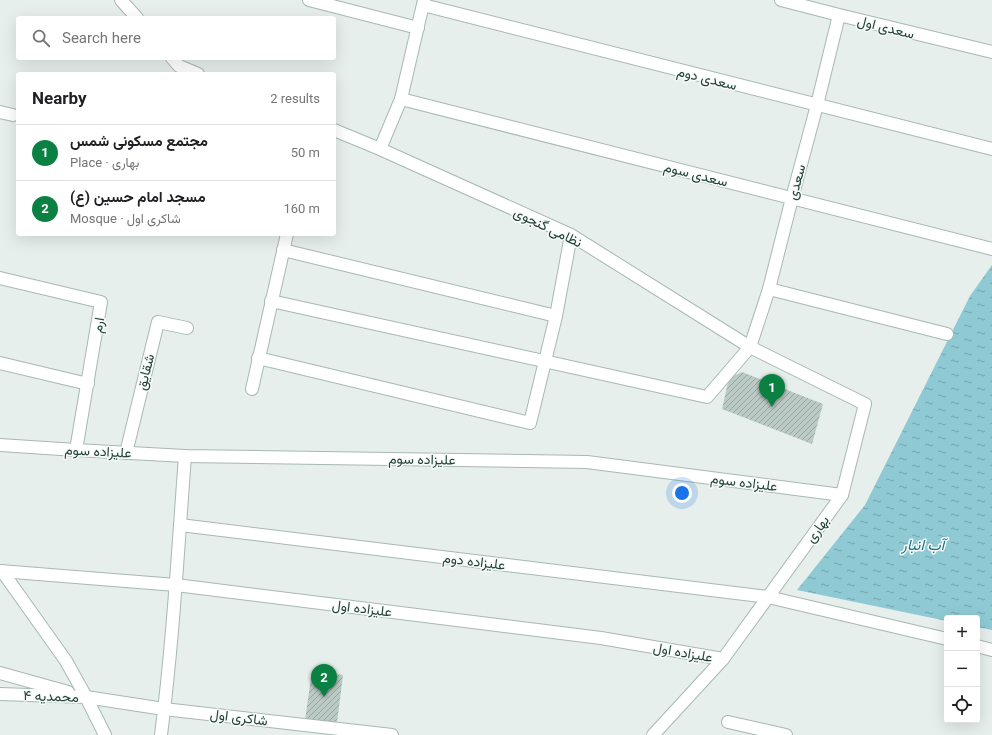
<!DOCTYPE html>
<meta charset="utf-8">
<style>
body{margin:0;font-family:Roboto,Vazirmatn,sans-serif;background:#f2f2f2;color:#202124}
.controls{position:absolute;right:12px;bottom:12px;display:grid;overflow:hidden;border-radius:4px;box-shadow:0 4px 16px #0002}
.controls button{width:36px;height:36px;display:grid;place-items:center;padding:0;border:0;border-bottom:1px solid #e0e0e0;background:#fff;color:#202124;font:20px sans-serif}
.you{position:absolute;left:682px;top:493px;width:14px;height:14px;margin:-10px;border:3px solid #fff;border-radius:50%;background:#1a73e8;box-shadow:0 0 0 6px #1a73e833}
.badge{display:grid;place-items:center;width:26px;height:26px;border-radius:50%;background:#0b8043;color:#fff;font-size:13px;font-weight:700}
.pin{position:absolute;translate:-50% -33px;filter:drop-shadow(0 1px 2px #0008)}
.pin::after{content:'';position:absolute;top:21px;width:14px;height:12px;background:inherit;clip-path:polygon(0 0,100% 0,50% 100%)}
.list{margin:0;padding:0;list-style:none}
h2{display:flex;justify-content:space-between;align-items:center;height:52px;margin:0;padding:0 16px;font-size:17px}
h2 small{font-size:13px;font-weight:400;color:#757577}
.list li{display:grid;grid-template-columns:26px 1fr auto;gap:12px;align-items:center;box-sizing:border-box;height:56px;padding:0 16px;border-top:1px solid #e0e0e0}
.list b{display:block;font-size:15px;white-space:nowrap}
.list p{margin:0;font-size:13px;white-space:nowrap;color:#757577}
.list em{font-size:13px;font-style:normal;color:#757577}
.icon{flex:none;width:22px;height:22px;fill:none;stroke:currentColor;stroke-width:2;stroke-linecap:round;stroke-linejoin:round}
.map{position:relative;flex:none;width:992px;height:735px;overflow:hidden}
.search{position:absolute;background:#fff;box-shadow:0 4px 16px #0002;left:16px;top:16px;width:320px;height:44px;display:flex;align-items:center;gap:10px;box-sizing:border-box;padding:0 14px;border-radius:4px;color:#757577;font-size:15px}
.panel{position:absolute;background:#fff;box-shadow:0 4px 16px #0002;left:16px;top:72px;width:320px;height:164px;border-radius:4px}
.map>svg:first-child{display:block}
</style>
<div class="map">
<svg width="992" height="735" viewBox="0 0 992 735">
<defs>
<pattern id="water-ripples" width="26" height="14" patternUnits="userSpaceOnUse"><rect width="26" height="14" fill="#8ec9d4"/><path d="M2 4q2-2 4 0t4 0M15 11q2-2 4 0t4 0" fill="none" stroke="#74a5ad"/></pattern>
<pattern id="building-hatch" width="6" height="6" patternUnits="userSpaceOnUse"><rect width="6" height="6" fill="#bbcac4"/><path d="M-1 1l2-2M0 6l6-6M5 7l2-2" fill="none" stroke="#98a6a0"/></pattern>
</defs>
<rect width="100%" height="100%" fill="#e6efeb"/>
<polygon fill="url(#water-ripples)" points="992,265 992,630 977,627 977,618 947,618 947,621 797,590 865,505 970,296"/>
<g fill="url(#building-hatch)">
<polygon points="742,372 823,404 812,444 722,409 729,378"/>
<polygon points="312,671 343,675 337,723 305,720"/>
</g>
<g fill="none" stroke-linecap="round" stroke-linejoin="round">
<defs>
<g id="minor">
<polyline points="121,0 137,18"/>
<polyline points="309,0 418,28"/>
<polyline points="781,0 839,15 992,52"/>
<polyline points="423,5 992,149"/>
<polyline points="172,58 179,66 198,74"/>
<polyline points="401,99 992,249"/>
<polyline points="0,112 13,115"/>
<polyline points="334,130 380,149 571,235 750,347 865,404 842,495 723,659 653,735"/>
<polyline points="380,149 401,99 424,0"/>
<polyline points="283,250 556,316"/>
<polyline points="0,278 101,302 76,450"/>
<polyline points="769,289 947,334"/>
<polyline points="271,301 707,397 750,347 769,289 792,198 817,105 839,15"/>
<polyline points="258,358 530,423 556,316 571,235"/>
<polyline points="0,363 88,384"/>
<polyline points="252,389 287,234"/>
<polyline points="0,445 76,450 185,456 587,462 842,495"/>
<polyline points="126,453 158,322 187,328"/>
<polyline points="180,525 768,597 947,639"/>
<polyline points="0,571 176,585 601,638 723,659"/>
<polyline points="2,571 66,661 86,697 105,735"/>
<polyline points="977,646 992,650"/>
<polyline points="0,673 68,692"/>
<polyline points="0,694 86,697 164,709 392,735"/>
<polyline points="728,722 786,735"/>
<path d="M 161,735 C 173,642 178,549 185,456"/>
</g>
</defs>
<use href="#minor" stroke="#a8b8b2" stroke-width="14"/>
<use href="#minor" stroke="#fff" stroke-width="12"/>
</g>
<g text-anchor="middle" stroke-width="3" stroke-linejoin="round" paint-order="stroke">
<g font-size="14" fill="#24423a" stroke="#f7fbf9">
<text transform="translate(886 27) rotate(14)" y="5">سعدی اول</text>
<text transform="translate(707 78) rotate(14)" y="5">سعدی دوم</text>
<text transform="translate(696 174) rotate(14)" y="5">سعدی سوم</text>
<text transform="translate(796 182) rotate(-75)" y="5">سعدی</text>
<text transform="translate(548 227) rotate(26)" y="5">نظامی گنجوی</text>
<text transform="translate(98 325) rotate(-80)" y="5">ارم</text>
<text transform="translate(145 372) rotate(-76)" y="5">شقایق</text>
<text transform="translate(98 451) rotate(3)" y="5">علیزاده سوم</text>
<text transform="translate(422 459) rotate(1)" y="5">علیزاده سوم</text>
<text transform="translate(744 482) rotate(7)" y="5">علیزاده سوم</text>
<text transform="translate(817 529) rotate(-54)" y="5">بهاری</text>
<text transform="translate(474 561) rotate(7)" y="5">علیزاده دوم</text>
<text transform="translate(362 608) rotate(7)" y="5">علیزاده اول</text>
<text transform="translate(683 652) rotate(10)" y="5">علیزاده اول</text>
<text transform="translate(51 696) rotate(2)" y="5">محمدیه ۴</text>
<text transform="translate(239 717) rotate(7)" y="5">شاکری اول</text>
</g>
<g font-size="15" font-style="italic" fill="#1c6f80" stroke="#f7fbf9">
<text x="923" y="550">آب انبار</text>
</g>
</g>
</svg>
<div class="controls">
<button>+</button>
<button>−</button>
<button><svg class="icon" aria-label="locate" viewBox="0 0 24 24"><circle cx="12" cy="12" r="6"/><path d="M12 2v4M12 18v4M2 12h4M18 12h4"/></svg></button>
</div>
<div class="you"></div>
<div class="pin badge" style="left:772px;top:407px">1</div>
<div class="pin badge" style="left:324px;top:697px">2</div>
<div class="search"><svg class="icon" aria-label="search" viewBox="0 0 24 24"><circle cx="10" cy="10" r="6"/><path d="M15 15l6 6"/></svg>Search here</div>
<section class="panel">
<h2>Nearby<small>2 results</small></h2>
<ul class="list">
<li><span class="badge">1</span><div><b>مجتمع مسکونی شمس</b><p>Place · بهاری</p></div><em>50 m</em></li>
<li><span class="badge">2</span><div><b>مسجد امام حسین (ع)</b><p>Mosque · شاکری اول</p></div><em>160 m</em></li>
</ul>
</section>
</div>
